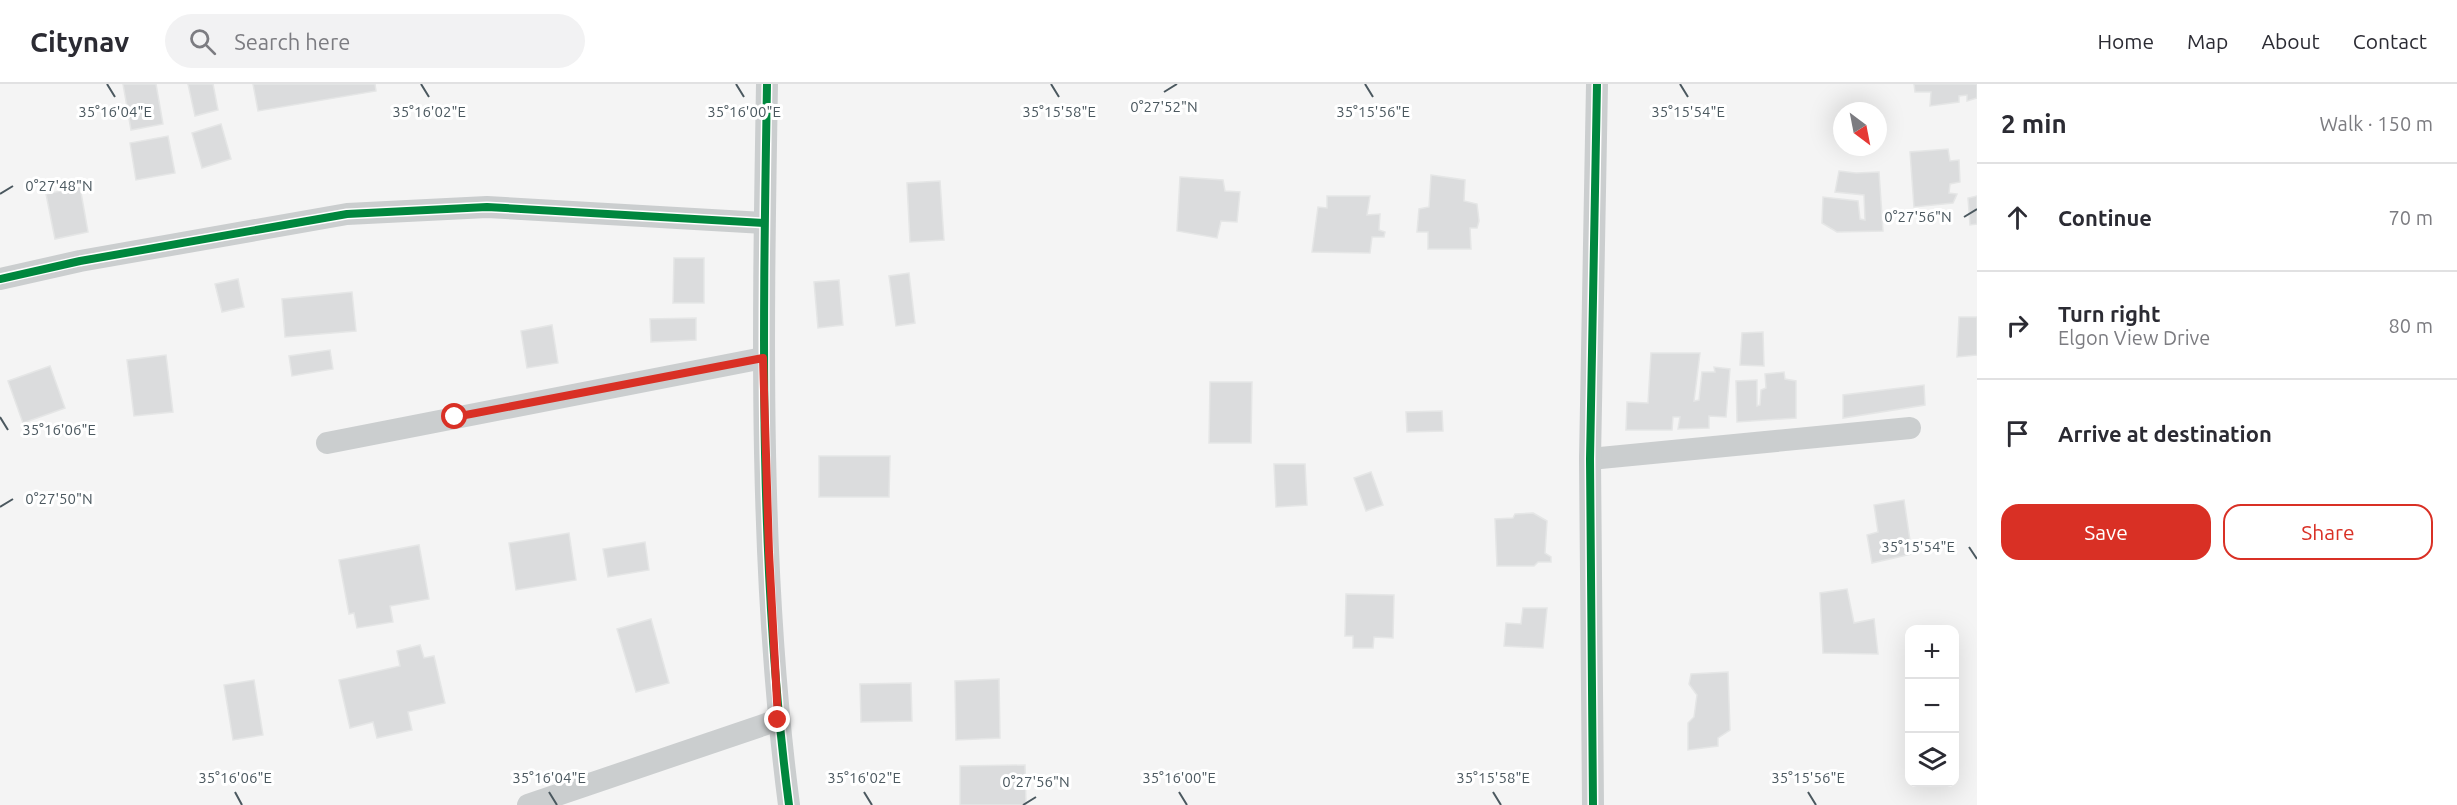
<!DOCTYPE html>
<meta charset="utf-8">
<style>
body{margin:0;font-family:Ubuntu,sans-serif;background:#f2f2f3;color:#2b2b33}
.controls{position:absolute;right:18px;bottom:18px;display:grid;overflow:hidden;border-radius:12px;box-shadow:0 6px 24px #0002}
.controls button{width:54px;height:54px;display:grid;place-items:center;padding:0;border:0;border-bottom:2px solid #e1e1e2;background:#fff;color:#2b2b33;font:30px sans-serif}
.compass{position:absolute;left:1833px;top:18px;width:54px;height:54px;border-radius:50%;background:#fff;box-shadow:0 6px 24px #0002;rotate:148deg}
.stop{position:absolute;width:18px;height:18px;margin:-14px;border:4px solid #d93025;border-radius:50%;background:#fff}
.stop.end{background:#d93025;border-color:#fff;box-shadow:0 2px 6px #0008}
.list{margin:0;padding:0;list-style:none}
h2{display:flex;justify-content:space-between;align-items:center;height:78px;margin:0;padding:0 24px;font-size:26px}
h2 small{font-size:20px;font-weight:400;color:#7c7c81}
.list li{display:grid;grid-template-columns:39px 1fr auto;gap:18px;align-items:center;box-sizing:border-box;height:108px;padding:0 24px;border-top:2px solid #e1e1e2}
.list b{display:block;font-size:22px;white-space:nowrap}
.list p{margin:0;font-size:20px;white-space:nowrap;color:#7c7c81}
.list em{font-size:20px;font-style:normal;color:#7c7c81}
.actions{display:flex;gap:12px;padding:18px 24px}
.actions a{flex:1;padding:14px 0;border:2px solid #d93025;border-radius:18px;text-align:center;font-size:21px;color:#d93025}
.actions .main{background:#d93025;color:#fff}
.icon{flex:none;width:33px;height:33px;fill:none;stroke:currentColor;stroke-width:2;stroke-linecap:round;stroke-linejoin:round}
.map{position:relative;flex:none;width:1977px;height:721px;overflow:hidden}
header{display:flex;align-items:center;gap:36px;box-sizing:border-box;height:84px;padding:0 30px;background:#fff;border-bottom:2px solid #e1e1e2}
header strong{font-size:28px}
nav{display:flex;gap:33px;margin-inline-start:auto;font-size:21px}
.search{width:420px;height:54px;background:#f2f2f3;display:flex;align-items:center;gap:15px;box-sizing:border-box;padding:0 21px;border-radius:33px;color:#7c7c81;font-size:22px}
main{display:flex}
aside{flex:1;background:#fff}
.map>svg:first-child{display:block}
</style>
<header>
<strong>Citynav</strong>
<div class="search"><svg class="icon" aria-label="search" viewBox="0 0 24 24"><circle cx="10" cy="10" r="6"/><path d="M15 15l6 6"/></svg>Search here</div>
<nav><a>Home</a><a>Map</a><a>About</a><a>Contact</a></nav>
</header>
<main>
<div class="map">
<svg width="1977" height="721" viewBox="0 0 1977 721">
<rect width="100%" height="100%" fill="#f4f4f4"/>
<g fill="#dbdcdd" stroke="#e5e6e6" stroke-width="1.5">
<polygon points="123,0 156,0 163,40 131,46"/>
<polygon points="188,0 213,0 218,26 195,32"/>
<polygon points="253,0 375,0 376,7 258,27"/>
<polygon points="1914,0 1977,0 1977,14 1967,17 1967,11 1959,12 1959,18 1930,22 1931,8 1915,8"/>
<polygon points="221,40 231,75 202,84 192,49"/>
<polygon points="168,52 175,89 136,96 130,59"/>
<polygon points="1948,65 1950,77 1959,76 1960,98 1950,100 1949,109 1957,110 1953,119 1914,123 1910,68"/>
<polygon points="1839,87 1856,89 1879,88 1883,147 1837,148 1822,139 1823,113 1858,117 1860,135 1865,136 1864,111 1835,108"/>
<polygon points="1431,91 1465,96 1464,117 1477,120 1479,137 1477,144 1470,144 1471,165 1428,165 1428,148 1417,148 1419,125 1429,123"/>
<polygon points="1180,93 1223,96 1225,107 1240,108 1237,138 1221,137 1217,154 1177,147"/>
<polygon points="940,97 944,156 910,158 907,99"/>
<polygon points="80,103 88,148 55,155 46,110"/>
<polygon points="1327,112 1370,112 1367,131 1380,130 1379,146 1385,148 1384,153 1372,153 1370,169 1312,168 1318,123 1327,124"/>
<polygon points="1977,112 1977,140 1970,141 1968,114"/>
<polygon points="674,174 704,174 704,219 673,219"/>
<polygon points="909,189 915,239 896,242 889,192"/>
<polygon points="238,195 244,223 222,228 215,200"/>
<polygon points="839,196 843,241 818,244 814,198"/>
<polygon points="352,208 356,247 285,253 282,215"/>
<polygon points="1959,233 1977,233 1977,271 1957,273"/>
<polygon points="696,234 696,256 651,258 650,235"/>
<polygon points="552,241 558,279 527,284 521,247"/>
<polygon points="1763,248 1764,282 1740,281 1742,249"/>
<polygon points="330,266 333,285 292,292 289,272"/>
<polygon points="1651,269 1700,269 1694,317 1699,316 1702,288 1715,288 1714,283 1730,285 1726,333 1709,332 1709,344 1678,345 1680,333 1673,333 1672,346 1626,346 1627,318 1648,319"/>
<polygon points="166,271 173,328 134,332 127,276"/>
<polygon points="50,282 65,324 23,339 8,297"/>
<polygon points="1784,288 1785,295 1796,297 1796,334 1737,338 1736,297 1757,296 1757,322 1760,321 1761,306 1766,304 1765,290"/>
<polygon points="1210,298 1252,298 1251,359 1209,359"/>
<polygon points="1924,301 1925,321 1843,334 1843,311"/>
<polygon points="1442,327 1443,347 1407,348 1406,328"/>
<polygon points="819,372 890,372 889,413 819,413"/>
<polygon points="1274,380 1305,380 1307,421 1276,423"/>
<polygon points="1371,388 1383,421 1366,427 1354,394"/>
<polygon points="1904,416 1912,470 1872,479 1867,451 1878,448 1874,421"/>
<polygon points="1533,429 1547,437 1545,469 1551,473 1551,478 1538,478 1534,482 1497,482 1495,435 1513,434 1515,430"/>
<polygon points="569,449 576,496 516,506 509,459"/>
<polygon points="645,458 649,486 608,493 603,465"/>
<polygon points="419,461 429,515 390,522 393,538 357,544 354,529 349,530 339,476"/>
<polygon points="1847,505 1854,539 1874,535 1878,570 1823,569 1820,509"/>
<polygon points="1346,510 1394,511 1393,554 1374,553 1373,564 1353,564 1353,552 1345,552"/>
<polygon points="1523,524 1547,524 1543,564 1504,562 1506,539 1521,540"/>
<polygon points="651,535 669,599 636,608 617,545"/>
<polygon points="420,561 424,574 434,572 445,619 408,628 412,646 377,654 373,638 350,644 339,596 400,582 397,567"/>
<polygon points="1728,588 1730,646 1718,654 1718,662 1688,666 1688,639 1694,633 1697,611 1689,600 1691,590"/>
<polygon points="999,595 1000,654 956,656 955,597"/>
<polygon points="254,596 263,651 233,656 224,601"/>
<polygon points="911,599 912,637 861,638 860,600"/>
<polygon points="1025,681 1026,721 960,721 960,682"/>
</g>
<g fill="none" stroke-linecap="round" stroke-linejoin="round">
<g stroke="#cbcecf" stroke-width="22">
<path d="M 767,0 C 763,240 758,483 789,721"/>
<polyline points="0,195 80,177 347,130 487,123 764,139"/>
<polyline points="327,359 763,274"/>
<polyline points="1590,375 1910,344"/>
<polyline points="528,721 778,636"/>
<polyline points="1593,721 1590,375 1597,0"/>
</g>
<defs>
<g id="cycleway">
<path d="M 767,0 C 763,240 758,483 789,721"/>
<polyline points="0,195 80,177 347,130 487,123 764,139"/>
<polyline points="1593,721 1590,375 1597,0"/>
</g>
</defs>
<use href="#cycleway" stroke="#fff" stroke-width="11"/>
<use href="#cycleway" stroke="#00873e" stroke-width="8"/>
</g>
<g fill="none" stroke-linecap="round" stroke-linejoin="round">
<polyline stroke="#d93025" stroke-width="8" points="455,333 763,274 769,468 778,636"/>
</g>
<path fill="none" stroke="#4b585f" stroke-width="2" d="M 107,0 L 115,13M 421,0 L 429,13M 736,0 L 744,13M 1051,0 L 1059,13M 1365,0 L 1373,13M 1680,0 L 1688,13M 1164,8 L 1177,0M 0,110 L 13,102M 1964,133 L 1977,125M 0,333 L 8,346M 0,423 L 13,415M 1969,463 L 1977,475M 235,708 L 242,721M 549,708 L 557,721M 864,708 L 872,721M 1179,708 L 1187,721M 1493,708 L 1501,721M 1808,708 L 1816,721M 1023,721 L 1036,713"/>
<g font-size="15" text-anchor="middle" fill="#4b585f" stroke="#fff" stroke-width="6" stroke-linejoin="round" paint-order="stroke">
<text x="1164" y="28">0°27'52"N</text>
<text x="115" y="33">35°16'04"E</text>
<text x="429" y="33">35°16'02"E</text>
<text x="744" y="33">35°16'00"E</text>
<text x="1059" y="33">35°15'58"E</text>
<text x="1373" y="33">35°15'56"E</text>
<text x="1688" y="33">35°15'54"E</text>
<text x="59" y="107">0°27'48"N</text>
<text x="1918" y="138">0°27'56"N</text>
<text x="59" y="351">35°16'06"E</text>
<text x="59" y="420">0°27'50"N</text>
<text x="1918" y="468">35°15'54"E</text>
<text x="235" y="699">35°16'06"E</text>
<text x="549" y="699">35°16'04"E</text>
<text x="864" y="699">35°16'02"E</text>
<text x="1179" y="699">35°16'00"E</text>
<text x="1493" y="699">35°15'58"E</text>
<text x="1808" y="699">35°15'56"E</text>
<text x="1036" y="703">0°27'56"N</text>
</g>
</svg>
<div class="controls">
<button>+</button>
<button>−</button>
<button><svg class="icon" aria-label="layers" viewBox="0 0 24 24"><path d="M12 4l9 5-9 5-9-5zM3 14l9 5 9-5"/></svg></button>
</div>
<svg class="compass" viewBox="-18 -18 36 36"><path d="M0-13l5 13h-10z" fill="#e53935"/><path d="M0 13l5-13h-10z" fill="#7c7c81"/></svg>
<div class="stop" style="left:455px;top:333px"></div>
<div class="stop end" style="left:778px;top:636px"></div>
</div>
<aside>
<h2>2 min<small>Walk · 150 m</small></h2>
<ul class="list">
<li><svg class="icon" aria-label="ahead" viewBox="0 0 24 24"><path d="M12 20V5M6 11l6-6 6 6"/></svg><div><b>Continue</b></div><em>70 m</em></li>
<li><svg class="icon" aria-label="right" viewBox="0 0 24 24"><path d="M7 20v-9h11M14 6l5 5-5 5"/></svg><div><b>Turn right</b><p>Elgon View Drive</p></div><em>80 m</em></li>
<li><svg class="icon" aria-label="arrive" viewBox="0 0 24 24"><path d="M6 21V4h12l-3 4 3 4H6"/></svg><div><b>Arrive at destination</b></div></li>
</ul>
<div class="actions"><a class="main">Save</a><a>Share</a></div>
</aside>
</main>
